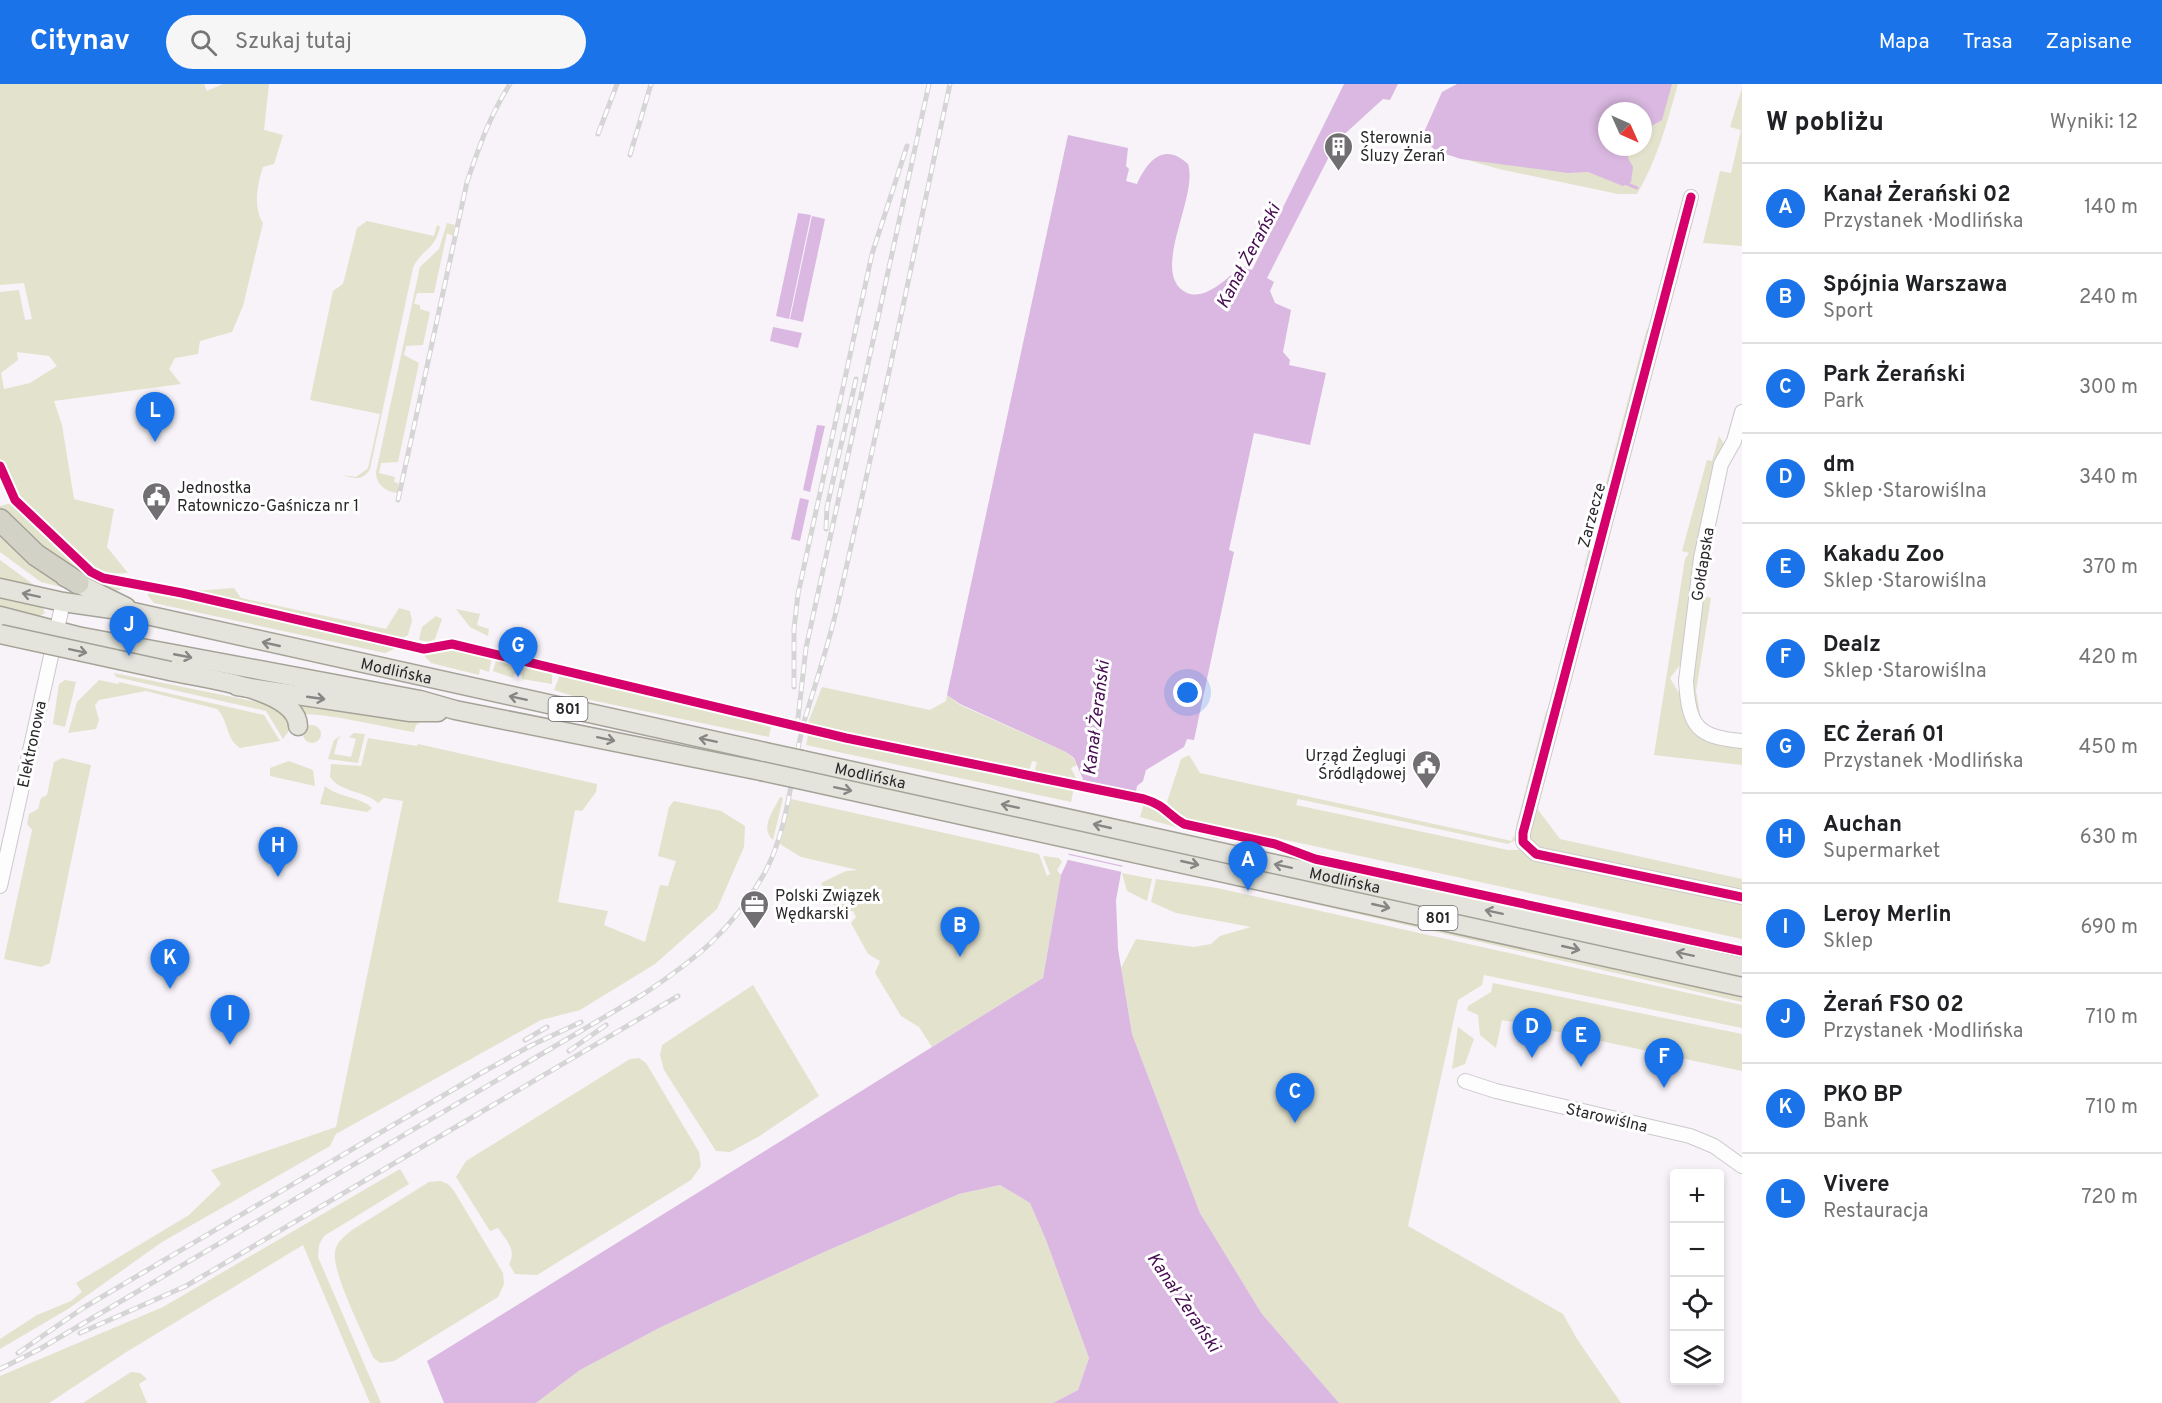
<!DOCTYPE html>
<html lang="pl">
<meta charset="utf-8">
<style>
body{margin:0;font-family:Overpass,sans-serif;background:#f6f6f6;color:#202124}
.controls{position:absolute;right:18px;bottom:18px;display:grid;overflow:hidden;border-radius:6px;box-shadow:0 3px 9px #0003}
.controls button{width:54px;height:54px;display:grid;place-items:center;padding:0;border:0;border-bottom:2px solid #e0e0e0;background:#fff;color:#202124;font:30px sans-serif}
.compass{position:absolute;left:1598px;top:18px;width:54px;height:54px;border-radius:50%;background:#fff;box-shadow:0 3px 9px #0003;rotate:135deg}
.you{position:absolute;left:1188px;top:609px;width:21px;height:21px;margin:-15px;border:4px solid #fff;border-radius:50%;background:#1a73e8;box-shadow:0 0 0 9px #1a73e833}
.badge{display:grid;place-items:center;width:39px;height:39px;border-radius:50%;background:#1a73e8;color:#fff;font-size:20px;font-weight:700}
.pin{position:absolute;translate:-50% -50px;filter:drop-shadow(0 2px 3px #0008)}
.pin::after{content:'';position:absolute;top:32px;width:21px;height:18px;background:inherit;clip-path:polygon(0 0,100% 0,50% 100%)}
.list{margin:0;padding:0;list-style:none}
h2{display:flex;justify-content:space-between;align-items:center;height:78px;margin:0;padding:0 24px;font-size:26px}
h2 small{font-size:20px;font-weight:400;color:#757577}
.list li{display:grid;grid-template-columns:39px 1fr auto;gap:18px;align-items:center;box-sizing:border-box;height:90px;padding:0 24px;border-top:2px solid #e0e0e0}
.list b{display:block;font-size:22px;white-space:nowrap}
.list p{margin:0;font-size:20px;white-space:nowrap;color:#757577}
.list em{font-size:20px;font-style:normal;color:#757577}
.icon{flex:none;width:33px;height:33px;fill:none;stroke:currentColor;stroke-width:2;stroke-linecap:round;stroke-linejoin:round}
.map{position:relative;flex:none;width:1742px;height:1319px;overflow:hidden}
header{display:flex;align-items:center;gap:36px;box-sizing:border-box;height:84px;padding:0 30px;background:#1a73e8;color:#fff}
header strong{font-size:28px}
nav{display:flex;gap:33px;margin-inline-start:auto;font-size:21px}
.search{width:420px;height:54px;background:#f6f6f6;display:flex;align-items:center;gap:15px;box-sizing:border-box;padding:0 21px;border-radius:33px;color:#757577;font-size:22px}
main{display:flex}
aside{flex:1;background:#fff}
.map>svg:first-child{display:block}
</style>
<header>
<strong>Citynav</strong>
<div class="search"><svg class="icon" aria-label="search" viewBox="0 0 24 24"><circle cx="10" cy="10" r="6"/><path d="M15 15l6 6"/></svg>Szukaj tutaj</div>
<nav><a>Mapa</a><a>Trasa</a><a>Zapisane</a></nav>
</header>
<main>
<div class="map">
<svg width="1742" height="1319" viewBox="0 0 1742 1319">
<rect width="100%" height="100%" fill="#f7f3f8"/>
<g fill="#e3e2cd" fill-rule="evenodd">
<path d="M 0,0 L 204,0 L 207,7 L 223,0 L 269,0 L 264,46 L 283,51 L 274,80 L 263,83 C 257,101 253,123 263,139 L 243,222 L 232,248 L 200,257 L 198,270 L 175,274 L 169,285 L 181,300 L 54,317 L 62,341 L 74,415 L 114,425 L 107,463 L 128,489 L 107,490 L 95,486 L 14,406 L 7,396 L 0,377 L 0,208 L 19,206 L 25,236 L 32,235 L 24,199 L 0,201 ZM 17,268 L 49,272 L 57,282 L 30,299 L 4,305 L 1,289 L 18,276 Z"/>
<path d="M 1572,0 L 1678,0 C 1667,39 1657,76 1637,110 L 1618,110 L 1499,85 L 1436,67 L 1429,60 L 1464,71 ZM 1607,27 L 1643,27 L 1643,63 L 1607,63 Z"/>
<polygon points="1742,4 1742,162 1703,159 1720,87 1731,89 1741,46 1730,43"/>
<path d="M 367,137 L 434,152 L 437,141 L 440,143 C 434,168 421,165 413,184 L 370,385 C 363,398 353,394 341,391 L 356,393 L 368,384 L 380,330 L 310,316 L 333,207 L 343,200 L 357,144 Z"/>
<path d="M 447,139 L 455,141 L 453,152 L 447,149 L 434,209 L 417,209 L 414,220 L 420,221 L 420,225 L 430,228 L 423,261 L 406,262 L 404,271 L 419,279 L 398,378 L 381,379 L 379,389 L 395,393 L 394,398 L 398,399 L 399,409 C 386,408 376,401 376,388 L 420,183 L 439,165 Z"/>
<polygon points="1647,244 1649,248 1587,482 1584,483"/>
<polygon points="1719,352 1724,360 1715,378 1684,576 1670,594 1680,611 1687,635 1742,662 1742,681 1654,671 1685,475 1689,469 1682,467 1707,376 1712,377"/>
<polygon points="12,419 19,420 89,489 102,496 126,499 120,506 113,507 71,488 0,427 0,422"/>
<polygon points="0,453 20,470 74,506 41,498 0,468"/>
<polygon points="0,476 38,504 0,495"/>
<polygon points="148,504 401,562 385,569 154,519 148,512"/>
<polygon points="234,504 241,514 386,545 399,524 410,527 412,537 408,551 402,554 194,507"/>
<polygon points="1699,511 1711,514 1696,607 1702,641 1717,647 1742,650 1742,654 1726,653 1702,641 1691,616"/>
<polygon points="0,512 42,522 45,529 40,532 0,523"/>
<polygon points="456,525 480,530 477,541 489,545 488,552 470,543"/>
<polygon points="436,532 442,535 435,555 429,558 419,556 422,543"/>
<polygon points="447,561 492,572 489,588 480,585 479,591 431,579 422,569 421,567"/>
<polygon points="497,573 552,586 552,600 522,595 522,591 514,590 513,594 493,587"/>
<polygon points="561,588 772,638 769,653 576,613 554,606"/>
<polygon points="114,589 277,622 286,627 291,644 283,655 266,627 116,593"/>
<polygon points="65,596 76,598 65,643 53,640 59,600"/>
<path d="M 99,596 L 118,600 L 119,598 L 264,631 L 280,657 L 240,664 C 225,654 229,637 217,625 L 146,607 L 99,616 L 95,621 L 99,636 L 96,645 L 68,649 L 77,618 Z"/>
<polygon points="822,603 930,626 946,617 947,611 960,621 1066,668 1073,674 1077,681 1071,684 1076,694 1034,689 1037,678 1032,677 1029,688 808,639"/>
<path d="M 292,618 L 404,634 L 422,637 L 416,641 L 414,648 C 394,645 314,626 301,631 Z"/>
<polygon points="1546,627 1548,629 1519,742 1516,743"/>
<circle cx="312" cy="650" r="9"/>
<polygon points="809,647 1031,697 1055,699 1074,704 1071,718 806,661"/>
<polygon points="354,649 365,650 358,679 328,675 334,656 342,651 338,655 334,670 351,673 356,655 349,653"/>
<path d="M 368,654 L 417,662 L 418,660 L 597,700 L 596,708 L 582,727 L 575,726 L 558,818 L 608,827 L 604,841 L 645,858 L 660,801 L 668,802 L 676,777 L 658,772 L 669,723 L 674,717 L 721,727 L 745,742 L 744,763 L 717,825 L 655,880 L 580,926 L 541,936 L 336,1050 L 330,1062 L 162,1158 L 68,1225 L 0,1265 L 0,1255 L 37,1231 L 71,1217 L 82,1208 L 76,1199 L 189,1131 L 221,1100 L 211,1086 L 336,1043 L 403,717 L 384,714 L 378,719 C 364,706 341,709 330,693 L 331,680 L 361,682 Z"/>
<polygon points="1189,671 1200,689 1512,757 1514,751 1516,756 1508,760 1298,715 1296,721 1508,766 1521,766 1742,817 1742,855 1180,733 1167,718 1181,675"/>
<polygon points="62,674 91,681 50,879 41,883 4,875 32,746 27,740 29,730 38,725 41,714 47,711 54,678"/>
<polygon points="289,677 313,686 315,702 270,692 270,684"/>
<path d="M 325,702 C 339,714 359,712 372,724 L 367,728 L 320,720 Z"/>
<path d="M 780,713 L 783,714 L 773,756 C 759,744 774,726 780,713 Z"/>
<polygon points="791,715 1039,770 1047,792 1050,790 1043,772 1059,774 1062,778 1057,786 1061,791 1043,894 932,963 919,943 901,932 875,889 880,877 868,870 851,839 856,833 853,827 839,829 821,799 846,787 858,786 801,773 780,760"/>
<polygon points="1144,719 1160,721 1181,741 1220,749 1218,755 1140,733"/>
<polygon points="1536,723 1560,755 1742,795 1742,807 1537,764 1527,755"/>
<polygon points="1286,764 1312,776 1742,869 1742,874 1322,782 1282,770"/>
<polygon points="1296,764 1742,862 1742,865 1314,772"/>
<polygon points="1122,789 1152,795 1147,817 1127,807"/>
<polygon points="1156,795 1217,804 1742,921 1742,944 1484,891 1482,901 1458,916 1408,1142 1563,1230 1577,1255 1621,1319 1339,1319 1262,1230 1200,1129 1132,950 1121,884 1136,855 1194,863 1211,860 1220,852 1251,843 1176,829 1151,818"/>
<polygon points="1284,811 1711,904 1742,914 1742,918 1284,813"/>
<polygon points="1493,899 1742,950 1742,987 1502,936 1496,964 1480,951 1478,931 1467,926 1468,922 1491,908"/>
<polygon points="753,901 819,1012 758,1053 730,1068 716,1067 664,986 660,971 662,961"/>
<polygon points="1458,943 1474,955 1465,980 1452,985"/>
<path d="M 639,974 L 646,979 L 699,1068 L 701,1082 L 691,1096 L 537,1191 L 515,1190 L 509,1180 C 517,1166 506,1156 498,1144 L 490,1147 L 456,1093 L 466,1077 L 630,975 Z"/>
<polygon points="400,1085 409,1100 324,1152 319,1161 318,1173 381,1319 370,1319 303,1161 128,1267 49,1319 0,1319 0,1292 163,1223"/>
<path d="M 440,1097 L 448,1100 L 454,1107 L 503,1189 L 504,1200 L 498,1213 L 394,1277 L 380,1279 L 373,1273 C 364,1251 332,1189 335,1168 C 336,1158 345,1152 352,1146 L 429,1098 Z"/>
<polygon points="1000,1101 1030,1119 1046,1156 1089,1274 1078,1306 1053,1319 536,1319 580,1286 661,1243 824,1168 959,1110"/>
<polygon points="131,1288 140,1289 147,1295 139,1300 147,1319 83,1319"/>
</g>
<g fill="#dab8e1">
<path d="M 1344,0 L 1398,0 L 1390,16 L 1383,15 L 1337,57 L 1267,194 L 1274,198 L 1270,207 L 1275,219 L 1291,226 L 1283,268 L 1290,276 L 1289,281 L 1326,289 L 1310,361 L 1254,349 L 1229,466 L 1234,468 L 1194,656 L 1187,655 L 1184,663 L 1146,686 L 1143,697 L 1137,702 L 1116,816 L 1118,865 L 1132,950 L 1200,1129 L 1262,1230 L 1339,1319 L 1053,1319 L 1078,1306 L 1089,1274 L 1046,1156 L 1030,1119 L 1000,1101 L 959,1110 L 824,1168 L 661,1243 L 580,1286 L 536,1319 L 444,1319 L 427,1277 L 1043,894 L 1061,791 L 1067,778 L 1083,695 L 1074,674 L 1066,668 L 960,620 L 947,611 L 1068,51 L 1128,64 L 1126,82 L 1129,85 L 1126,97 L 1137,100 C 1147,78 1163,57 1188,80 C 1199,113 1148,191 1187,209 C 1206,217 1230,192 1242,181 L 1252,186 Z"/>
<polygon points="1457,0 1672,0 1662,36 1646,45 1643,45 1643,27 1607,27 1607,63 1629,63 1628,74 1633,83 1631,98 1623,102 1588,88 1568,89 1461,75 1436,67 1429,60 1424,48 1442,8"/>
<polygon points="798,129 811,131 789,235 776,232"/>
<polygon points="812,132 825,135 803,238 790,235"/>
<polygon points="773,243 802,249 798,264 770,257"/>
<polygon points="817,341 825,342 810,408 803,406"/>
<polygon points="800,414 809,416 800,457 791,455"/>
</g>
<g fill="#f7f3f8">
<polygon points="1079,695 1139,709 1138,716 1078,703"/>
<polygon points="1078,705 1137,717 1129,756 1070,743"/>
<polygon points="1070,745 1129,757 1124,782 1066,769"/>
<polygon points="1065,770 1123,783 1122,788 1064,775"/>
</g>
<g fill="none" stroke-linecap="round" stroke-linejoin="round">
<polyline stroke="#dab8e1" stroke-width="3" points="1625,99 1637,104"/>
<defs>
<g id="minor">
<polyline points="1691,113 1523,749 1523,758 1536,770 1742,813"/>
<path d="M 1742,328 L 1734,357 L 1721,380 L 1701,474 L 1686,597 C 1689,643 1697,653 1742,657"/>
<polyline points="0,802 63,518"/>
<polyline points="1465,997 1496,1007 1690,1052 1714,1062 1742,1082"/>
</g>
<g id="major">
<polyline points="65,493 126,523"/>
<path id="s1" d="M 0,504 L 63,518 L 133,528 L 765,668"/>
<polyline points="0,532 77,552 420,616 455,626 761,687"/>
<path d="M 170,587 C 200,594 297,604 298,642"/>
<polyline points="237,602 410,628 438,628"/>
<path id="s2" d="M 802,676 L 1742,883"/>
<polyline points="798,695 1742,903"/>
</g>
<polyline id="highway" points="0,436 36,471 78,499"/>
</defs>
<use href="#minor" stroke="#ccc9cc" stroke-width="16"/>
<use href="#major" stroke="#a5a398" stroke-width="21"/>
<use href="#highway" stroke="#a5a398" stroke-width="24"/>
<use href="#minor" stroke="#fefdfe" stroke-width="14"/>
<use href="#major" stroke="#e4e4dd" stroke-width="18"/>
<use href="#highway" stroke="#d2d2c7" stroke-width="21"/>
<defs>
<g id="rail">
<polyline points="598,50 617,0"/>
<polyline points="630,71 651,0"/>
<path d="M 398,416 L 467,98 C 479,63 490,31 510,0"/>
<polyline points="826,445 827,423 856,295"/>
<polyline points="794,603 794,545 798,510 872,170 907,62"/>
<polyline points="797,643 806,564 929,0"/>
<polyline points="525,956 547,943"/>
<polyline points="569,967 606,941"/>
<polyline points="80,1249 186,1202 678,912"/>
<polyline points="18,1269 83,1224 483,988 532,961 581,938"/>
<path d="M 0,1285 L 38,1266 L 642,911 C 696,875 731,848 764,790 C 789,745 791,687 804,638 C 815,601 827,565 836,528 C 877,353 912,176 950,0"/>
</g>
</defs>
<use href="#rail" stroke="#d6d5d6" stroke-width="5"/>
<use href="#rail" stroke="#fff" stroke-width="3" stroke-dasharray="9" stroke-linecap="butt"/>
<defs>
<g id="major-bridge">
<polyline points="0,550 170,587"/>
<polyline points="765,668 802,676"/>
<polyline points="761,687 798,695"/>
</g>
</defs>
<use href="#major-bridge" stroke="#a5a398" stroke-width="21" stroke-linecap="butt"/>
<use href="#major-bridge" stroke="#e4e4dd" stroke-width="18"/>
<defs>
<g id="cycleway">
<polyline points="1691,113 1523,749 1523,758 1536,770 1742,813"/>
<path d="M 0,382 L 15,416 L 91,488 L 103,494 L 182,509 L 424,565 L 452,560 L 846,654 L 1144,715 C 1167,722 1166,730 1184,740 L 1275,760 L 1315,775 L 1742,867"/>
</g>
</defs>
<use href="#cycleway" stroke="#fff" stroke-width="13"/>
<use href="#cycleway" stroke="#d6006c" stroke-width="9"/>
</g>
<defs><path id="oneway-shaft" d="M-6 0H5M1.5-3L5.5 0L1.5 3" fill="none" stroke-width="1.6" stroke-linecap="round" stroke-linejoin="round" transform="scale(1.5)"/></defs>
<g stroke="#878684">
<use href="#oneway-shaft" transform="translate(31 511) rotate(-168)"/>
<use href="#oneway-shaft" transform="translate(271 560) rotate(-167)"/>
<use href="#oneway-shaft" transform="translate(78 567) rotate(12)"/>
<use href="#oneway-shaft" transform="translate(183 572) rotate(11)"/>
<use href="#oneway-shaft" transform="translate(316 614) rotate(8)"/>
<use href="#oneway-shaft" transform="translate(518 614) rotate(-168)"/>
<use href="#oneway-shaft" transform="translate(606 655) rotate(12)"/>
<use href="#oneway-shaft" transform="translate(708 656) rotate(-168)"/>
<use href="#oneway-shaft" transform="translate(843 705) rotate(12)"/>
<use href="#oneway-shaft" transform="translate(1010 722) rotate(-168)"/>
<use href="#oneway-shaft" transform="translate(1102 742) rotate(-167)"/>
<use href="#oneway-shaft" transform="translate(1190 779) rotate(13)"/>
<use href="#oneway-shaft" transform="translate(1283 782) rotate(-168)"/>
<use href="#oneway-shaft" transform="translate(1381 822) rotate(13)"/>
<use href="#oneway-shaft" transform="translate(1494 828) rotate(-168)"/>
<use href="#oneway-shaft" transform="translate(1571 864) rotate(13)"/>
<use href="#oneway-shaft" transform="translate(1685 870) rotate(-168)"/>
</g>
<defs>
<symbol id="building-pin" viewBox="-11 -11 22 30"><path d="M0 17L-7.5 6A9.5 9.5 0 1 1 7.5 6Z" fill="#726f73" stroke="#fff"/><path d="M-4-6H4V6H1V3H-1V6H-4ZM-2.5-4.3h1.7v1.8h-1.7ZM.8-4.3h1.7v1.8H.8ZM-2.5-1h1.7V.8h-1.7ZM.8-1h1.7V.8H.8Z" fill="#fff"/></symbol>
<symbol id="civic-pin" viewBox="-11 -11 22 30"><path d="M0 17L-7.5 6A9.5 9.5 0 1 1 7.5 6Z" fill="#726f73" stroke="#fff"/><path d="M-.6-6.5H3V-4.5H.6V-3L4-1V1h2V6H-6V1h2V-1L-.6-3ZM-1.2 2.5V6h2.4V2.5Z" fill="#fff"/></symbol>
<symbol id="office-pin" viewBox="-11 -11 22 30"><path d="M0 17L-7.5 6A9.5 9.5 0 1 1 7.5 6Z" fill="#726f73" stroke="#fff"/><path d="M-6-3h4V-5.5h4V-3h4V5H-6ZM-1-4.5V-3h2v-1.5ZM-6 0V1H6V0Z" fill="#fff"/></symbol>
</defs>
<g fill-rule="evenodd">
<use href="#building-pin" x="1322" y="46" width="33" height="45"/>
<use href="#civic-pin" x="140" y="396" width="33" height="45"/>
<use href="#civic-pin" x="1410" y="664" width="33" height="45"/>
<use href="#office-pin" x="738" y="804" width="33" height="45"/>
</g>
<g text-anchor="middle" stroke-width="6" stroke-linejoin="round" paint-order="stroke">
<g fill="#fff" stroke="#6a686b" stroke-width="1.5">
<rect x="548.5" y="613" width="39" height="24" rx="4.5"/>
<rect x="1418.5" y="822" width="39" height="24" rx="4.5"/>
</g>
<g font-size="15" font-weight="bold" fill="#2a282b">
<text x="568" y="630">801</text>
<text x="1438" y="839">801</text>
</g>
<g font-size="16" fill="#2a282b" stroke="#fff" text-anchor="start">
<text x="1360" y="59">Sterownia<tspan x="1360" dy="18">Śluzy Żerań</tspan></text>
<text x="177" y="409">Jednostka<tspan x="177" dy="18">Ratowniczo-Gaśnicza nr 1</tspan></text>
<text x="1406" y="677" text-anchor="end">Urząd Żeglugi<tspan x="1406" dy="18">Śródlądowej</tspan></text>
<text x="775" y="817">Polski Związek<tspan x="775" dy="18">Wędkarski</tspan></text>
</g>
<g font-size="16" fill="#2a282b" stroke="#fff">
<text transform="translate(1591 431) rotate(-75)" y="6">Zarzecze</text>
<text transform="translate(1702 480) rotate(-81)" y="6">Gołdapska</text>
<text dy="6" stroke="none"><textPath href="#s1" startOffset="405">Modlińska</textPath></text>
<text transform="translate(31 660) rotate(-78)" y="6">Elektronowa</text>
<text dy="6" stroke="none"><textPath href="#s2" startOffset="70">Modlińska</textPath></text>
<text dy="6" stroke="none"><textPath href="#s2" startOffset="556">Modlińska</textPath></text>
<text transform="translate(1607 1033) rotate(13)" y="6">Starowiślna</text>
</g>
<g font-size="18" font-style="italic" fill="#460b51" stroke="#fff">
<text transform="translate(1248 172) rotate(-62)" y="6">Kanał Żerański</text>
<text transform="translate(1096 634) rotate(-83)" y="6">Kanał Żerański</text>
<text transform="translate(1184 1218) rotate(56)" y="6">Kanał Żerański</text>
</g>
</g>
</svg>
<div class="controls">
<button>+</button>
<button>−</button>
<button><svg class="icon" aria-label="locate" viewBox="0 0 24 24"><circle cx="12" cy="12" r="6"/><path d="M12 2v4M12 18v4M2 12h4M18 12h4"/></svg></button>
<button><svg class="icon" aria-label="layers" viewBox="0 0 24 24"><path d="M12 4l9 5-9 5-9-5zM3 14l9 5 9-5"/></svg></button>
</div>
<svg class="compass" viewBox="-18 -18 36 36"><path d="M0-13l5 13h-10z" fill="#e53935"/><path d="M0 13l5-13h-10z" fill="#757577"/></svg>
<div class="you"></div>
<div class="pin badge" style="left:1248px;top:807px">A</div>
<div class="pin badge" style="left:960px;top:873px">B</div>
<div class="pin badge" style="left:1295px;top:1039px">C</div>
<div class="pin badge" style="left:1532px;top:974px">D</div>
<div class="pin badge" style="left:1581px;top:983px">E</div>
<div class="pin badge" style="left:1664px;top:1004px">F</div>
<div class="pin badge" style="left:518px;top:593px">G</div>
<div class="pin badge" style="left:278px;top:793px">H</div>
<div class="pin badge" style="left:230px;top:961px">I</div>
<div class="pin badge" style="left:129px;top:572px">J</div>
<div class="pin badge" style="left:170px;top:905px">K</div>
<div class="pin badge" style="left:155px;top:358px">L</div>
</div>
<aside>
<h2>W pobliżu<small>Wyniki: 12</small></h2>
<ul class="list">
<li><span class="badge">A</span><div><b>Kanał Żerański 02</b><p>Przystanek · Modlińska</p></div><em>140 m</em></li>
<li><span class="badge">B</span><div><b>Spójnia Warszawa</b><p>Sport</p></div><em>240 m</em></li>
<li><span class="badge">C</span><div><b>Park Żerański</b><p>Park</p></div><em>300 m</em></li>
<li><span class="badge">D</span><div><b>dm</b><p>Sklep · Starowiślna</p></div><em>340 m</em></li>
<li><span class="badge">E</span><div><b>Kakadu Zoo</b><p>Sklep · Starowiślna</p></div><em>370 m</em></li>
<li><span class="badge">F</span><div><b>Dealz</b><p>Sklep · Starowiślna</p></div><em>420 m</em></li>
<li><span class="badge">G</span><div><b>EC Żerań 01</b><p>Przystanek · Modlińska</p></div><em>450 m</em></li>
<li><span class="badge">H</span><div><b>Auchan</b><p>Supermarket</p></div><em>630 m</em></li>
<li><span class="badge">I</span><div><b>Leroy Merlin</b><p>Sklep</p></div><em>690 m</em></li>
<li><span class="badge">J</span><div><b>Żerań FSO 02</b><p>Przystanek · Modlińska</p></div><em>710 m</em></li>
<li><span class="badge">K</span><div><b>PKO BP</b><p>Bank</p></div><em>710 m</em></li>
<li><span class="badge">L</span><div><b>Vivere</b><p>Restauracja</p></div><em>720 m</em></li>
</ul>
</aside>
</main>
